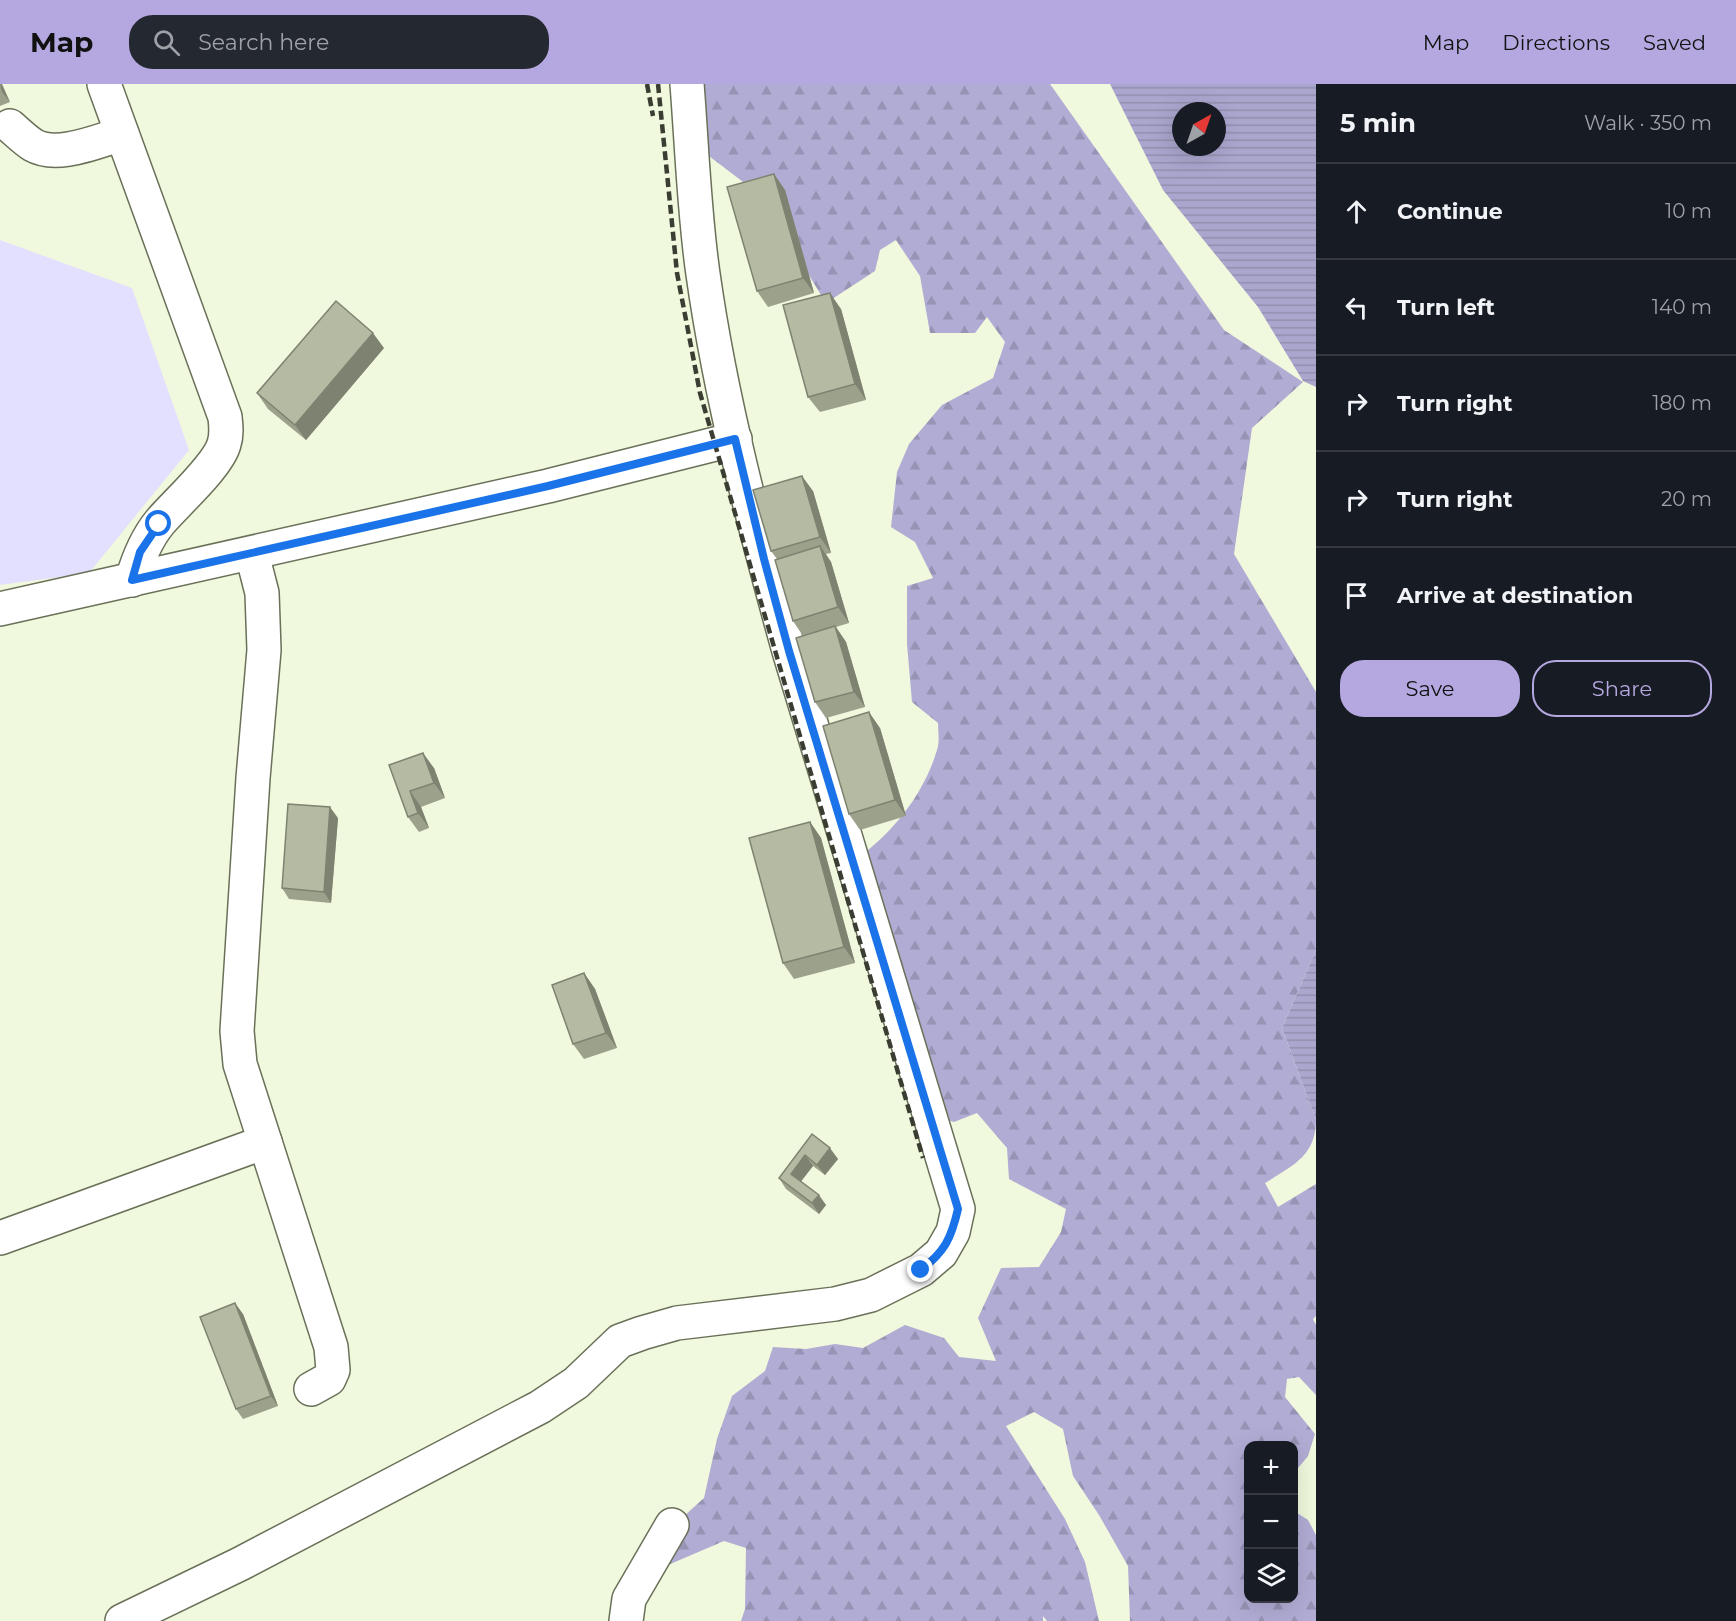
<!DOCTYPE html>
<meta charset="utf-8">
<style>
body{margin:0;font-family:Montserrat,sans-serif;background:#242831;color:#f1f3f6}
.controls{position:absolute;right:18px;bottom:18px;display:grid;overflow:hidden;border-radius:12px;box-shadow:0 6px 24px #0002}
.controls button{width:54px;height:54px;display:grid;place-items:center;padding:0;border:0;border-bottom:2px solid #363941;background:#171b24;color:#f1f3f6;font:30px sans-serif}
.compass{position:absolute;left:1172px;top:18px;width:54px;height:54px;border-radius:50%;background:#171b24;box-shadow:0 6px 24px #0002;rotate:40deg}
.stop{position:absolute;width:18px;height:18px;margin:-14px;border:4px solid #1a73e8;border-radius:50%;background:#fff}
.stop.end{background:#1a73e8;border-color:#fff;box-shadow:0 2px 6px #0008}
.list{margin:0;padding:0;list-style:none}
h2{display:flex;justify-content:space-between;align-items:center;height:78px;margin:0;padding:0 24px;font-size:26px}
h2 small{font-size:20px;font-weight:400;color:#9ea1a6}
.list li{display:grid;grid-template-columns:39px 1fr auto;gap:18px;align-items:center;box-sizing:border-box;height:96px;padding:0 24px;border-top:2px solid #363941}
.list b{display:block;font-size:22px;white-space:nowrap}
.list em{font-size:20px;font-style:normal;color:#9ea1a6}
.actions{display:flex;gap:12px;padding:18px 24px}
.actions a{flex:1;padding:14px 0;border:2px solid #b5a8e0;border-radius:24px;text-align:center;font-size:21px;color:#b5a8e0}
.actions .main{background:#b5a8e0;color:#111}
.icon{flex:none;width:33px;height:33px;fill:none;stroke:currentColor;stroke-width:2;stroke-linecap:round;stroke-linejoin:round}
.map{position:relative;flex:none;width:1316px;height:1537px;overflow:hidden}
header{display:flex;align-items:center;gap:36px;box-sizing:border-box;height:84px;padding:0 30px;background:#b5a8e0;color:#111}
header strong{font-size:28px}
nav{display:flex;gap:33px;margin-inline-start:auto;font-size:21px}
.search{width:420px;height:54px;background:#242831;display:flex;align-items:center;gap:15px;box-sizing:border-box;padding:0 21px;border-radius:24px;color:#9ea1a6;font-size:22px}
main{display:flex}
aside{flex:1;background:#171b24}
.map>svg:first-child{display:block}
</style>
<header>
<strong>Map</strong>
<div class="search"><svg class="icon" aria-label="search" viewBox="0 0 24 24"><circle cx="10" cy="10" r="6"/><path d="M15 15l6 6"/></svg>Search here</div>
<nav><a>Map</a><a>Directions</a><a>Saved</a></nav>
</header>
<main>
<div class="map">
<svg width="1316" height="1537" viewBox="0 0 1316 1537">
<defs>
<pattern id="forest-firs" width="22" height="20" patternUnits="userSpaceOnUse" patternTransform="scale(1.5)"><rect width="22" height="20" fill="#b0acd4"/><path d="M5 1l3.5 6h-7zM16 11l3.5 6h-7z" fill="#9693b4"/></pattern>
<pattern id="water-rules" width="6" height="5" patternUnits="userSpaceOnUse" patternTransform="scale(1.5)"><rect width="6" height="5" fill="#aaa6ce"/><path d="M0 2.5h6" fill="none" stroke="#918eaf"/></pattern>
</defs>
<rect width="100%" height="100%" fill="#f0f8dd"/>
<polygon fill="#e3e0ff" points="0,156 132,204 189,366 89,489 0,501"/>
<path fill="url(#forest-firs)" d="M 701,0 L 1050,0 L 1224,246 L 1303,298 L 1252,344 L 1234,470 L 1316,608 L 1316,866 L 1282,944 L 1316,1036 C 1316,1072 1292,1082 1265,1099 L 1278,1123 L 1316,1100 L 1316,1232 L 1313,1235 L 1316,1241 L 1316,1311 L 1299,1293 L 1287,1295 L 1285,1313 L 1315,1350 L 1308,1372 L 1294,1389 L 1294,1362 L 1248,1362 L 1248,1514 L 1294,1514 L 1294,1427 L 1308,1436 L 1316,1451 L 1316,1537 L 1130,1537 L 1128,1482 L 1099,1431 L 1073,1392 L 1063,1345 L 1034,1328 L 1006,1342 L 1065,1435 L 1085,1478 L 1099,1537 L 1047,1537 L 1043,1532 L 1043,1537 L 741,1537 L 745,1525 L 746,1464 L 724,1457 L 668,1481 L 683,1433 L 704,1414 L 717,1355 L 732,1312 L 765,1287 L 773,1263 L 806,1265 L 835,1260 L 863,1264 L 905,1241 L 944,1254 L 959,1273 L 996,1277 L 978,1234 L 1001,1184 L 1039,1183 L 1061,1148 L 1066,1125 L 1009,1095 L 1007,1064 L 977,1029 L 954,1038 L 944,1035 L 863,770 C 896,745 925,707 937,666 C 940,658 938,647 938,639 L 912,618 L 907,560 L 907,502 L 933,494 L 915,458 L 891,443 L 897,388 L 909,360 L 942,321 L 993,294 L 1005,258 L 987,233 L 975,249 L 930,249 L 920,192 L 896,156 L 880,166 L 875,187 L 826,219 L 759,110 L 705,69 Z"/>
<g fill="url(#water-rules)" fill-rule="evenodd">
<path d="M 1110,0 L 1316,0 L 1316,303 L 1303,297 L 1258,223 L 1163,106 ZM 1181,27 L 1217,27 L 1217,63 L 1181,63 Z"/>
<polygon points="1316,866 1316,1036 1282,944"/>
</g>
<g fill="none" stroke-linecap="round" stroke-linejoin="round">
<defs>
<g id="minor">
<path d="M 104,0 L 225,333 C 226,342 227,351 224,360 C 218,382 176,419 160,438 C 146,455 138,475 132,496"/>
<path d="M 10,42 C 17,48 25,56 33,61 C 57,75 97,57 122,50"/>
<polyline points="252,470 262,509 264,566 253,694 237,947 240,980 331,1263 333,1286 329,1295 311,1305"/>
<polyline points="0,525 548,402 735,355"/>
<polyline points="0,1154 265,1058"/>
<path d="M 122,1537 L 240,1480 L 540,1323 L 576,1299 L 620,1257 L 642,1249 L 677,1239 L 835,1220 L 871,1211 L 921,1186 L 941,1169 L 953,1148 L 958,1125 L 789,567 C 755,444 721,318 703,190 C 694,128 692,63 687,0"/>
<polyline points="626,1537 629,1515 672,1441"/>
</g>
</defs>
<use href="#minor" stroke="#6a7159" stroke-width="36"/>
<use href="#minor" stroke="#fff" stroke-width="33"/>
<g stroke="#3a3d31" stroke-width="4.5" stroke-dasharray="9 4.5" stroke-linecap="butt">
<polyline points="647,0 653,32"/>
<polyline points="658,0 677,189 700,309 923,1074"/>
</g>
</g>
<g fill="#9ba18b">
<polygon points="0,0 10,18 0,22"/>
<polygon points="774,90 785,106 814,209 768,223 757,207"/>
<polygon points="841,225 866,316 820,328 808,313"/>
<polygon points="384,264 306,356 268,325 257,309"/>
<polygon points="813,407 831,469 826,470 831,478 849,539 836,543 846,558 865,623 826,634 815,618 803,552 793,537 777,475 771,467"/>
<polygon points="880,644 906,732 860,746 849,730"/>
<polygon points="389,681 434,684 445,714 421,723 429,744 419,748 408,733"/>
<polygon points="338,734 331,819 289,815 282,804"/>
<polygon points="810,738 821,754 855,879 794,895 783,879"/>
<polygon points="584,889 595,905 617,964 584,975 573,960"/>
<polygon points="812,1050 838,1075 825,1091 813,1082 801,1097 826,1121 819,1130 786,1105 779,1094"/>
<polygon points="243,1230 278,1322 243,1335 236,1325"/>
</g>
<g fill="#7e8371">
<polygon points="0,0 2,0 10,18 2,8"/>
<polygon points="774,90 785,106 814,209 803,194"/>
<polygon points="830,209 841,225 866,316 855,300"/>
<polygon points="373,249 384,264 306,356 295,341"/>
<polygon points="802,392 813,407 831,469 820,453"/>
<polygon points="820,462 831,478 849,539 838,523"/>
<polygon points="835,542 846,558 865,623 854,608"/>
<polygon points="869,628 880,644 906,732 895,716"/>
<polygon points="423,669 434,684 445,714 434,699"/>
<polygon points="410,707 421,723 429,744 418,729"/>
<polygon points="330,723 338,734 331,819 324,808"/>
<polygon points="810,738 821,754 855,879 844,863"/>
<polygon points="584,889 595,905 617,964 606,949"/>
<polygon points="830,1064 838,1075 825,1091 817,1081"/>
<polygon points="805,1071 813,1082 799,1100 791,1090"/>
<polygon points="819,1111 826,1121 819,1130 812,1119"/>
<polygon points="235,1219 243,1230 278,1322 271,1312"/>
</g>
<g fill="#b4bba2" stroke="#7e8371" stroke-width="1.5">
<polygon points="774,90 803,194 757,207 727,103"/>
<polygon points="830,209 855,300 808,313 783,221"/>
<polygon points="336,217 373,249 295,341 257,309"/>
<polygon points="802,392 820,453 771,467 753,406"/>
<polygon points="820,462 838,523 793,537 775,476"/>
<polygon points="835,542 854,608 815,618 796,554"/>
<polygon points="869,628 895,716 849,730 823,642"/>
<polygon points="423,669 434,699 410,707 418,729 408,733 389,681"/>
<polygon points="288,720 330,723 324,808 282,804"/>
<polygon points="810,738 844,863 783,879 749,754"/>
<polygon points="584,889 606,949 573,960 552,901"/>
<polygon points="812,1050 830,1064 817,1081 805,1071 791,1090 819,1111 812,1119 779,1094"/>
<polygon points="235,1219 271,1312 236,1325 200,1233"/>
</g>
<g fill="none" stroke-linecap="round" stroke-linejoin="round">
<path stroke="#1a73e8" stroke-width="8" d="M 159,440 L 140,468 L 132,496 L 548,402 L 735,355 L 764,475 L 789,567 L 958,1125 C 951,1155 945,1167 921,1186"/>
</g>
</svg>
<div class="controls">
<button>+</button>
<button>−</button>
<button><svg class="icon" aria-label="layers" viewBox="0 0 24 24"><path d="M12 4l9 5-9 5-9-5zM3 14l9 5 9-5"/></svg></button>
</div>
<svg class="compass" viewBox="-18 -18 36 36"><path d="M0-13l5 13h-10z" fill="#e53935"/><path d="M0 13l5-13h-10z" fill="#9ea1a6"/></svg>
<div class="stop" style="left:159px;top:440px"></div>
<div class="stop end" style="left:921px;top:1186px"></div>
</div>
<aside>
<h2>5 min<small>Walk · 350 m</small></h2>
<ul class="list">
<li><svg class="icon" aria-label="ahead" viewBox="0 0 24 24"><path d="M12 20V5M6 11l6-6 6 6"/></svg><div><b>Continue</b></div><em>10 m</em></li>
<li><svg class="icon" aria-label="left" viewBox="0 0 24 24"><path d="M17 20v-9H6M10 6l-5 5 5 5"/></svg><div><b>Turn left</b></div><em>140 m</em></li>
<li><svg class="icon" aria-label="right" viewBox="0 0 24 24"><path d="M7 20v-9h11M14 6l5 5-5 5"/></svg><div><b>Turn right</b></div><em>180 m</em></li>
<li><svg class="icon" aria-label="right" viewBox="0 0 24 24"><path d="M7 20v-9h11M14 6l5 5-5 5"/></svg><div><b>Turn right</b></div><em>20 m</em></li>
<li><svg class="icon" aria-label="arrive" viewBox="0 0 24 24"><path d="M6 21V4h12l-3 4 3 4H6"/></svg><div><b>Arrive at destination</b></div></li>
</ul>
<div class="actions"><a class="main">Save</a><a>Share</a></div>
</aside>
</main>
